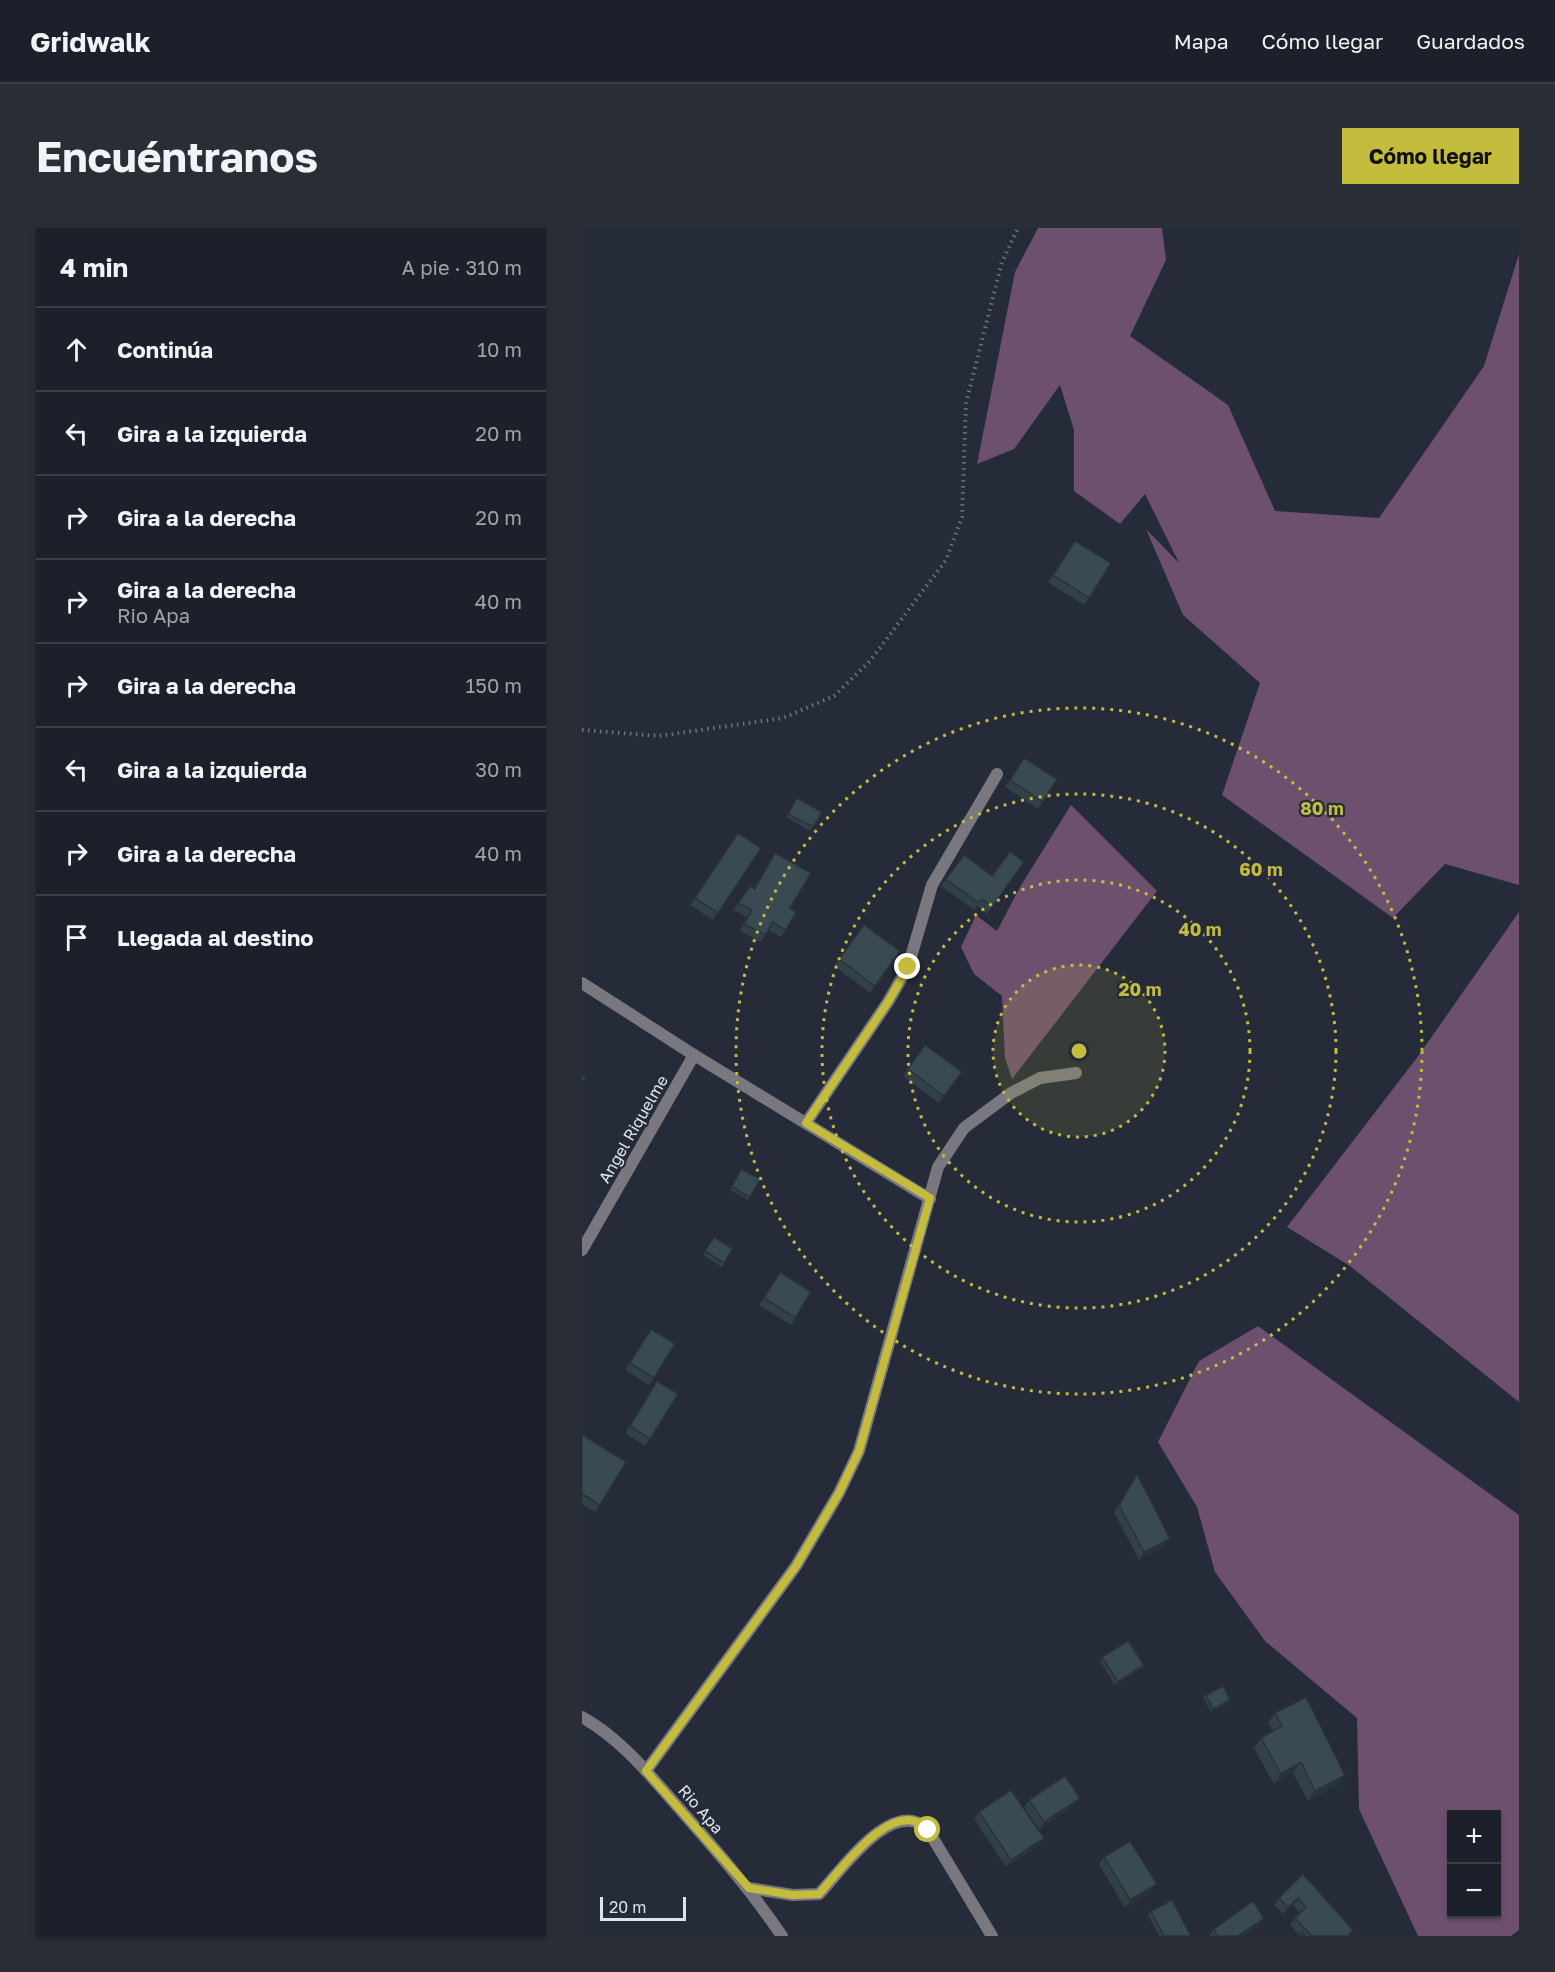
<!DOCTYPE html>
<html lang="es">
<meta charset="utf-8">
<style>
body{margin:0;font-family:"Golos Text",sans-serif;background:#292d36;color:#f1f3f6}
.controls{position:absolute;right:18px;bottom:18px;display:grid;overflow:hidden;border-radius:0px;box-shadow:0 2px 4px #0004}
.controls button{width:54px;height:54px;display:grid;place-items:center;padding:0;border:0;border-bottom:2px solid #3a3e47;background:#1c202a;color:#f1f3f6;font:30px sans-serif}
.scale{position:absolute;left:18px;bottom:15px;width:86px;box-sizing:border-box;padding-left:6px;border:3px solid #dfe4ec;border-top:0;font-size:16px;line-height:21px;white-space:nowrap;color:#dfe4ec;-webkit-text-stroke:4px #252b38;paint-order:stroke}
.stop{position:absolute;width:18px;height:18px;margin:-14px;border:4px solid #c4bc3d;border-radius:50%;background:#fff}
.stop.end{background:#c4bc3d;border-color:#fff;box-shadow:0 2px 6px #0008}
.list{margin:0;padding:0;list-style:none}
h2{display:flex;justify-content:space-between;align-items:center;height:78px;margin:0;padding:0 24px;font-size:26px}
h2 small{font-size:20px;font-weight:400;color:#a0a3a8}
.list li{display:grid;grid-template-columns:39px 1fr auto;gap:18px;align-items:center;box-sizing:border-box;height:84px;padding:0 24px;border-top:2px solid #3a3e47}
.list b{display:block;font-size:22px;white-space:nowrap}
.list p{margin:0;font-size:20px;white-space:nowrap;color:#a0a3a8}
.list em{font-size:20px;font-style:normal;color:#a0a3a8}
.icon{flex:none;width:33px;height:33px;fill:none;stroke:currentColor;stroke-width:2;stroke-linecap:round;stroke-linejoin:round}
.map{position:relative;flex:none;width:937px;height:1708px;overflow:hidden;border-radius:0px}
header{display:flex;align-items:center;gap:36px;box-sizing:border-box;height:84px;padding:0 30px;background:#1c202a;border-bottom:2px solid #3a3e47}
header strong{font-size:28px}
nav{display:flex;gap:33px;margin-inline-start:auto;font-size:21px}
.intro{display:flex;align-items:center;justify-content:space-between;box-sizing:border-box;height:144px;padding:0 36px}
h1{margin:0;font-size:42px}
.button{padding:15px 27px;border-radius:0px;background:#c4bc3d;color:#111;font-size:21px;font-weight:700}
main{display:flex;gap:36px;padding:0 36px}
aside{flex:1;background:#1c202a;border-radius:0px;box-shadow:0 2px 4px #0004}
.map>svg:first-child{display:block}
</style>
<header>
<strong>Gridwalk</strong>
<nav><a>Mapa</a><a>Cómo llegar</a><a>Guardados</a></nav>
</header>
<div class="intro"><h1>Encuéntranos</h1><a class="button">Cómo llegar</a></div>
<main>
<aside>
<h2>4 min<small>A pie · 310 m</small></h2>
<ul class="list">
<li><svg class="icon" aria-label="ahead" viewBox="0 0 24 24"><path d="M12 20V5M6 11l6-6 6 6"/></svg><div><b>Continúa</b></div><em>10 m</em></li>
<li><svg class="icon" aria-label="left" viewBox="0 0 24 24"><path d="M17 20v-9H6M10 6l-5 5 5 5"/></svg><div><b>Gira a la izquierda</b></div><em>20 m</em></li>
<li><svg class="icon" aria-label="right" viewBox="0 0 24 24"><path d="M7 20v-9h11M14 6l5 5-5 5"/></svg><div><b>Gira a la derecha</b></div><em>20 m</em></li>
<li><svg class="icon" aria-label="right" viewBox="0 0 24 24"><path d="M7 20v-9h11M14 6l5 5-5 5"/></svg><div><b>Gira a la derecha</b><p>Rio Apa</p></div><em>40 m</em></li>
<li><svg class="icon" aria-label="right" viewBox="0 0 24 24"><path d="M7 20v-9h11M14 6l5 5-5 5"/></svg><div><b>Gira a la derecha</b></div><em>150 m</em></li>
<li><svg class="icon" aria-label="left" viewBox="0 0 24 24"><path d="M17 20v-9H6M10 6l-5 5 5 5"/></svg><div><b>Gira a la izquierda</b></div><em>30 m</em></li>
<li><svg class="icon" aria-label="right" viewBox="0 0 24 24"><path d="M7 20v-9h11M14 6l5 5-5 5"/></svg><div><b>Gira a la derecha</b></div><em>40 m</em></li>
<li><svg class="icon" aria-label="arrive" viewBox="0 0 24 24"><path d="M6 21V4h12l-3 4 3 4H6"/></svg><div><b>Llegada al destino</b></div></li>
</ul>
</aside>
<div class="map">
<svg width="937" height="1708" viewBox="0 0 937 1708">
<rect width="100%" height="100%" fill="#252b38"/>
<g fill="#6c506d" fill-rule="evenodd">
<polygon points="456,0 580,0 584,32 548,108 646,177 693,283 797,290 902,138 937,26 937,657 863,636 811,690 640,567 678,455 601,387 564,301 597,335 563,266 538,296 492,263 492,202 478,157 432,221 395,236 433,44"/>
<polygon points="489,577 575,663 430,851 423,830 420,768 392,746 379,719 394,687 415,703 438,659"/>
<polygon points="937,684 937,1174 768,1038 705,999 837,827"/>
<path d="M 676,1098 L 937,1287 L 937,1702 L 929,1708 L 836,1708 L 777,1581 L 775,1490 L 683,1413 L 633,1344 L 615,1279 L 576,1214 L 617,1133 ZM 870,1586 L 915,1586 L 915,1686 L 870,1686 Z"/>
</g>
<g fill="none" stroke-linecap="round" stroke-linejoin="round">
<polyline stroke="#6e747f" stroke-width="4" stroke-dasharray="1.5 4.5" stroke-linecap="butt" points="0,502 77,508 201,490 252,468 288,433 364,332 380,289 384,175 420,34 436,0"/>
<g stroke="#79777f" stroke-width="12">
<polyline points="224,895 306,774 326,739 350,657 415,546"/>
<polyline points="64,1543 214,1338 257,1265 277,1223 356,939 382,900 429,865 458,850 494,845"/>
</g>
<g stroke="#79777f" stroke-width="12">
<polyline points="0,755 112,827 348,971"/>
<polyline points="0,1022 112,827"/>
<path d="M 0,1489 C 39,1511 67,1546 96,1579 C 133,1621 169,1662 200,1708"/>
<path d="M 167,1660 L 211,1667 L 237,1666 C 259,1643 312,1566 346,1602 L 410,1708"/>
</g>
</g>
<g fill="#324047">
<polygon points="488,320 507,370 502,377 466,354"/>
<polygon points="442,530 461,574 456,581 423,559"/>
<polygon points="215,570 240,584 228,603 204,589"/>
<polygon points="156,605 179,620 131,692 108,677"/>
<polygon points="193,625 208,680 204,702 199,709 186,702 179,714 158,703 165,689 151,682 168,658 172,660"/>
<polygon points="382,627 410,648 442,634 405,686 395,678 392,682 359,658"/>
<polygon points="282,697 318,723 288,765 252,738"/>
<polygon points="343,817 380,844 357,875 321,848"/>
<polygon points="159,941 168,969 166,972 148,962"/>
<polygon points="132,1009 151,1021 140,1039 121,1027"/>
<polygon points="193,1052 213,1090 209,1097 177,1077"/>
<polygon points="69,1101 72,1150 67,1157 43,1142"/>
<polygon points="75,1153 68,1211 63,1218 43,1205"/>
<polygon points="0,1208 18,1277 13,1284 0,1276"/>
<polygon points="555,1246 583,1318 557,1332 532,1284"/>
<polygon points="520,1429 562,1437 560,1441 533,1457 518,1433"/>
<polygon points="624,1467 646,1476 629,1484 621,1470"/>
<polygon points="693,1485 756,1557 726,1573 711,1545 692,1556 672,1520 679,1510 691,1503 686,1495"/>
<polygon points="447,1572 493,1577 457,1601 442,1579"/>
<polygon points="397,1584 462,1610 457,1617 424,1639 392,1591"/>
<polygon points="522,1629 570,1663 543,1680 517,1636"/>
<polygon points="721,1646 771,1702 767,1708 714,1708 717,1707 708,1697 713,1690 718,1685 711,1677 701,1686 692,1677 697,1670"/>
<polygon points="569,1683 609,1708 577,1708 566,1687"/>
<polygon points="678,1697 661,1708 627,1708 632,1701"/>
</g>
<g fill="#293439">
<polygon points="588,1311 583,1318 557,1332 562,1324"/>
<polygon points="562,1437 560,1441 533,1457 536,1454"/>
<polygon points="648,1472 646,1476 629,1484 631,1481"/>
<polygon points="719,1534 711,1545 692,1556 699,1546"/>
<polygon points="763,1547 756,1557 726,1573 733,1563"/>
<polygon points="498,1570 493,1577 457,1601 462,1594"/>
<polygon points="462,1610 457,1617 424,1639 429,1632"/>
<polygon points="575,1656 570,1663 543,1680 548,1672"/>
<polygon points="716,1670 711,1677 701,1686 706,1679"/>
<polygon points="682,1690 678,1697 661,1708 656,1708"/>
</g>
<g fill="#3a4a52" stroke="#293439" stroke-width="1.5">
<polygon points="493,313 529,335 507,370 471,347"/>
<polygon points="442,530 475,551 461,574 428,552"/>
<polygon points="215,570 240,584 231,599 206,586"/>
<polygon points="156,605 179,620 136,685 113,670"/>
<polygon points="428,624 442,634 410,679 400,671 397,675 364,651 382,627 410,648"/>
<polygon points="193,625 229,645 208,680 214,684 204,702 190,694 184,707 162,696 170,682 156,675 168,658 173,661"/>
<polygon points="282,697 318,723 293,758 257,731"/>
<polygon points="343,817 380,844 362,868 326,841"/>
<polygon points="0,847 4,849 0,855"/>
<polygon points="159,941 178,951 168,969 150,959"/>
<polygon points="132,1009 151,1021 142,1035 123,1023"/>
<polygon points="198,1044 229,1064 213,1090 182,1070"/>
<polygon points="69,1101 93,1116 72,1150 48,1135"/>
<polygon points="75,1153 96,1166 68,1211 48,1198"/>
<polygon points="1,1207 44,1234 18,1277 0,1266 0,1209"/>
<polygon points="555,1246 588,1311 562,1324 537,1277"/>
<polygon points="546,1413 562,1437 536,1454 520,1429"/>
<polygon points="641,1458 648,1472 631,1481 624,1467"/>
<polygon points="724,1469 763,1547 733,1563 719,1534 699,1546 679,1510 700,1498 693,1485"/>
<polygon points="483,1548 498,1570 462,1594 447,1572"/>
<polygon points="429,1562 462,1610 429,1632 397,1584"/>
<polygon points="548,1613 575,1656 548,1672 522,1629"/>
<polygon points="721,1646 771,1702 765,1708 730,1708 713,1690 724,1679 716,1670 706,1679 697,1670"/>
<polygon points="590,1672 609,1708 582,1708 569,1683"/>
<polygon points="671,1673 682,1690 656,1708 636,1708 632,1701"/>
<polygon points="721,1705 723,1708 714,1708"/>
</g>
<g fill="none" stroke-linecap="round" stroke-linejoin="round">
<path stroke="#c4bc3d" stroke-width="8" d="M 326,739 L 306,774 L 224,895 L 348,970 L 277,1223 L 257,1265 L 214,1338 L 64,1543 L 167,1660 L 211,1667 L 237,1666 C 258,1643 313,1565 346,1602"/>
</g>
<circle cx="497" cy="823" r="86" fill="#c4bc3d" fill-opacity=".12"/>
<g fill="none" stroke="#c4bc3d" stroke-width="3" stroke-dasharray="3 6">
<circle cx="497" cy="823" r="86"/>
<circle cx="497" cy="823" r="171"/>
<circle cx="497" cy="823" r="257"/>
<circle cx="497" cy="823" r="343"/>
</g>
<g text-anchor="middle" stroke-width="4.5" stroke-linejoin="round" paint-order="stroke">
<g font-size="16" fill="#dfe4ec" stroke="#252b38">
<text transform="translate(51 901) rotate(-60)" y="6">Angel Riquelme</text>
<text transform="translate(119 1581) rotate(49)" y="6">Rio Apa</text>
</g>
</g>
<circle cx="497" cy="823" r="9" fill="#c4bc3d" stroke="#252b38" stroke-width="3"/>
<g font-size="18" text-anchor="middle" font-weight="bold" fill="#c4bc3d" stroke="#252b38" stroke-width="4.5" stroke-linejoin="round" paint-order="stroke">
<text x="740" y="587">80 m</text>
<text x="679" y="648">60 m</text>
<text x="618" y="708">40 m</text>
<text x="558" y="768">20 m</text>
</g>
</svg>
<div class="controls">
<button>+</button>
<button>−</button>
</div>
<div class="scale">20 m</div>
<div class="stop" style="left:346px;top:1602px"></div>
<div class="stop end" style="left:326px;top:739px"></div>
</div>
</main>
